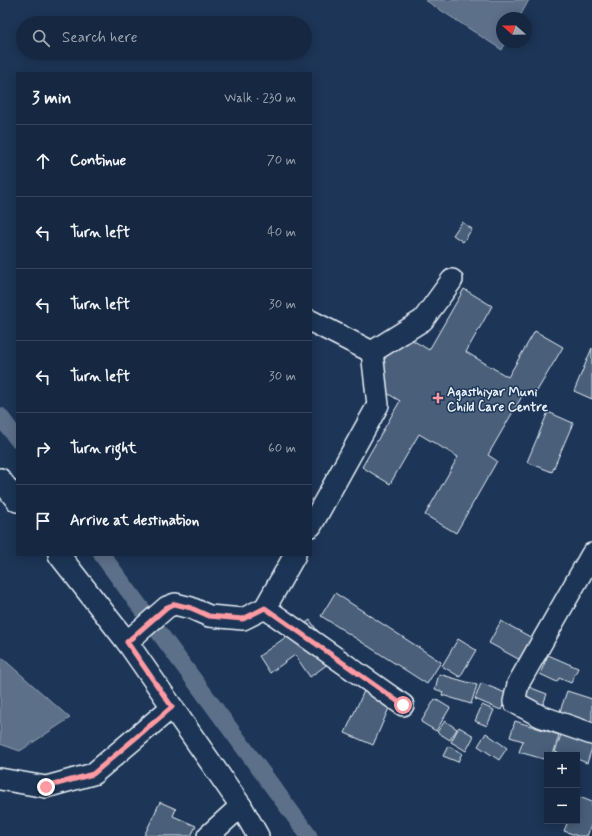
<!DOCTYPE html>
<meta charset="utf-8">
<style>
body{margin:0;font-family:Mynerve,sans-serif;background:#1f3048;color:#f1f3f6}
.controls{position:absolute;right:12px;bottom:12px;display:grid;overflow:hidden;border-radius:0px;box-shadow:0 2px 10px #0003}
.controls button{width:36px;height:36px;display:grid;place-items:center;padding:0;border:0;border-bottom:1px solid #35445a;background:#162841;color:#f1f3f6;font:20px sans-serif}
.compass{position:absolute;left:496px;top:12px;width:36px;height:36px;border-radius:50%;background:#162841;box-shadow:0 2px 10px #0003;rotate:290deg}
.stop{position:absolute;width:12px;height:12px;margin:-9px;border:3px solid #ff9aa2;border-radius:50%;background:#fff}
.stop.end{background:#ff9aa2;border-color:#fff;box-shadow:0 1px 4px #0008}
.list{margin:0;padding:0;list-style:none}
h2{display:flex;justify-content:space-between;align-items:center;height:52px;margin:0;padding:0 16px;font-size:17px}
h2 small{font-size:13px;font-weight:400;color:#9ea6b1}
.list li{display:grid;grid-template-columns:26px 1fr auto;gap:12px;align-items:center;box-sizing:border-box;height:72px;padding:0 16px;border-top:1px solid #35445a}
.list b{display:block;font-size:15px;white-space:nowrap}
.list em{font-size:13px;font-style:normal;color:#9ea6b1}
.icon{flex:none;width:22px;height:22px;fill:none;stroke:currentColor;stroke-width:2;stroke-linecap:round;stroke-linejoin:round}
.map{position:relative;flex:none;width:592px;height:836px;overflow:hidden}
.search{position:absolute;background:#162841;box-shadow:0 2px 10px #0003;left:16px;top:16px;width:296px;height:44px;display:flex;align-items:center;gap:10px;box-sizing:border-box;padding:0 14px;border-radius:22px;color:#9ea6b1;font-size:15px}
.panel{position:absolute;background:#162841;box-shadow:0 2px 10px #0003;left:16px;top:72px;width:296px;height:484px;border-radius:0px}
.map>svg:first-child{display:block}
</style>
<div class="map">
<svg width="592" height="836" viewBox="0 0 592 836">
<rect width="100%" height="100%" fill="#1d3557"/>
<filter id="ink" filterUnits="userSpaceOnUse"><feTurbulence type="fractalNoise" baseFrequency=".025" numOctaves="2"/><feDisplacementMap in="SourceGraphic" scale="8" xChannelSelector="R" yChannelSelector="G"/><feConvolveMatrix kernelMatrix="1 2 1 2 8 2 1 2 1" color-interpolation-filters="sRGB"/></filter>
<g filter="url(#ink)">
<g fill="#5d7089" stroke="#95a4b5">
<polygon points="425,0 529,0 519,18 502,18 502,42 506,42 502,50"/>
<polygon points="0,656 70,718 20,751 0,744"/>
</g>
<g fill="none" stroke-linecap="round" stroke-linejoin="round">
<g stroke="#5d7089" stroke-width="17">
<polyline points="0,416 17,439"/>
<polyline points="102,555 309,836"/>
</g>
</g>
<g fill="#495e7a" stroke="#e8f1f8">
<polygon points="462,222 472,229 463,242 453,235"/>
<polygon points="464,289 492,306 466,352 508,377 535,331 563,347 534,396 525,391 488,455 497,461 456,533 425,515 458,457 419,434 390,484 362,467 400,401 382,390 378,375 387,354 409,338 429,350"/>
<polygon points="592,348 592,399 574,391"/>
<polygon points="548,412 573,423 552,472 527,462"/>
<polygon points="335,593 441,662 427,684 321,616"/>
<polygon points="310,620 336,658 310,677 295,655 270,673 259,656"/>
<polygon points="501,621 534,639 522,661 489,643"/>
<polygon points="458,639 476,650 460,677 442,666"/>
<polygon points="548,655 578,668 571,683 559,678 557,682 540,674"/>
<polygon points="439,674 477,685 471,704 442,695 443,692 435,689"/>
<polygon points="367,679 396,692 373,745 345,733 364,691 362,690"/>
<polygon points="481,683 508,694 501,710 475,699"/>
<polygon points="526,686 547,694 541,710 520,701"/>
<polygon points="567,691 592,699 592,720 589,728 558,717"/>
<polygon points="435,699 450,708 436,731 421,722"/>
<polygon points="482,705 494,710 487,726 475,721"/>
<polygon points="445,721 457,729 450,740 437,732"/>
<polygon points="515,721 559,735 553,755 547,755 547,760 519,752 523,741 510,737"/>
<polygon points="564,726 592,735 592,748 587,763 577,759 577,755 563,755 555,752"/>
<polygon points="459,727 474,736 466,751 451,742"/>
<polygon points="486,733 507,748 499,760 478,746"/>
<polygon points="448,746 462,753 458,762 443,756"/>
<polygon points="577,796 592,802 592,823 587,836 578,836 564,831 568,821 577,821"/>
<polygon points="160,802 176,809 173,816 196,826 191,836 144,836"/>
</g>
<g fill="none" stroke-linecap="round" stroke-linejoin="round">
<defs>
<g id="minor">
<polyline points="311,321 372,352"/>
<polyline points="372,352 423,320 452,280"/>
<polyline points="0,479 17,501"/>
<polyline points="311,526 378,405 372,352"/>
<polyline points="592,554 518,684 514,702 540,716 592,734"/>
<polyline points="59,555 127,642 241,806 258,836"/>
<polyline points="265,608 403,705"/>
<polyline points="127,642 167,607 175,604 191,608 209,616 243,619 265,608 295,555"/>
<polyline points="0,779 46,787 93,774 172,707"/>
<polyline points="208,836 241,806"/>
</g>
</defs>
<use href="#minor" stroke="#e8f1f8" stroke-width="24"/>
<use href="#minor" stroke="#1d3557" stroke-width="21"/>
</g>
</g>
<g fill="none" stroke-linecap="round" stroke-linejoin="round" filter="url(#ink)">
<polyline stroke="#ff9aa2" stroke-width="5" points="46,787 93,774 172,707 127,642 167,607 175,604 191,608 209,616 243,619 265,608 403,705"/>
</g>
<path fill="#ff9aa2" stroke="#1d3557" stroke-width="1.5" d="M436 392h4v4h4v4h-4v4h-4v-4h-4v-4h4z"/>
<g text-anchor="middle" stroke-width="3" stroke-linejoin="round" paint-order="stroke">
<g font-size="13" font-weight="bold" fill="#e8f1f8" stroke="#1d3557" text-anchor="start">
<text x="447" y="396">Agasthiyar Muni<tspan x="447" dy="15">Child Care Centre</tspan></text>
</g>
</g>
</svg>
<div class="controls">
<button>+</button>
<button>−</button>
</div>
<svg class="compass" viewBox="-18 -18 36 36"><path d="M0-13l5 13h-10z" fill="#e53935"/><path d="M0 13l5-13h-10z" fill="#9ea6b1"/></svg>
<div class="stop" style="left:403px;top:705px"></div>
<div class="stop end" style="left:46px;top:787px"></div>
<div class="search"><svg class="icon" aria-label="search" viewBox="0 0 24 24"><circle cx="10" cy="10" r="6"/><path d="M15 15l6 6"/></svg>Search here</div>
<section class="panel">
<h2>3 min<small>Walk · 230 m</small></h2>
<ul class="list">
<li><svg class="icon" aria-label="ahead" viewBox="0 0 24 24"><path d="M12 20V5M6 11l6-6 6 6"/></svg><div><b>Continue</b></div><em>70 m</em></li>
<li><svg class="icon" aria-label="left" viewBox="0 0 24 24"><path d="M17 20v-9H6M10 6l-5 5 5 5"/></svg><div><b>Turn left</b></div><em>40 m</em></li>
<li><svg class="icon" aria-label="left" viewBox="0 0 24 24"><path d="M17 20v-9H6M10 6l-5 5 5 5"/></svg><div><b>Turn left</b></div><em>30 m</em></li>
<li><svg class="icon" aria-label="left" viewBox="0 0 24 24"><path d="M17 20v-9H6M10 6l-5 5 5 5"/></svg><div><b>Turn left</b></div><em>30 m</em></li>
<li><svg class="icon" aria-label="right" viewBox="0 0 24 24"><path d="M7 20v-9h11M14 6l5 5-5 5"/></svg><div><b>Turn right</b></div><em>60 m</em></li>
<li><svg class="icon" aria-label="arrive" viewBox="0 0 24 24"><path d="M6 21V4h12l-3 4 3 4H6"/></svg><div><b>Arrive at destination</b></div></li>
</ul>
</section>
</div>
